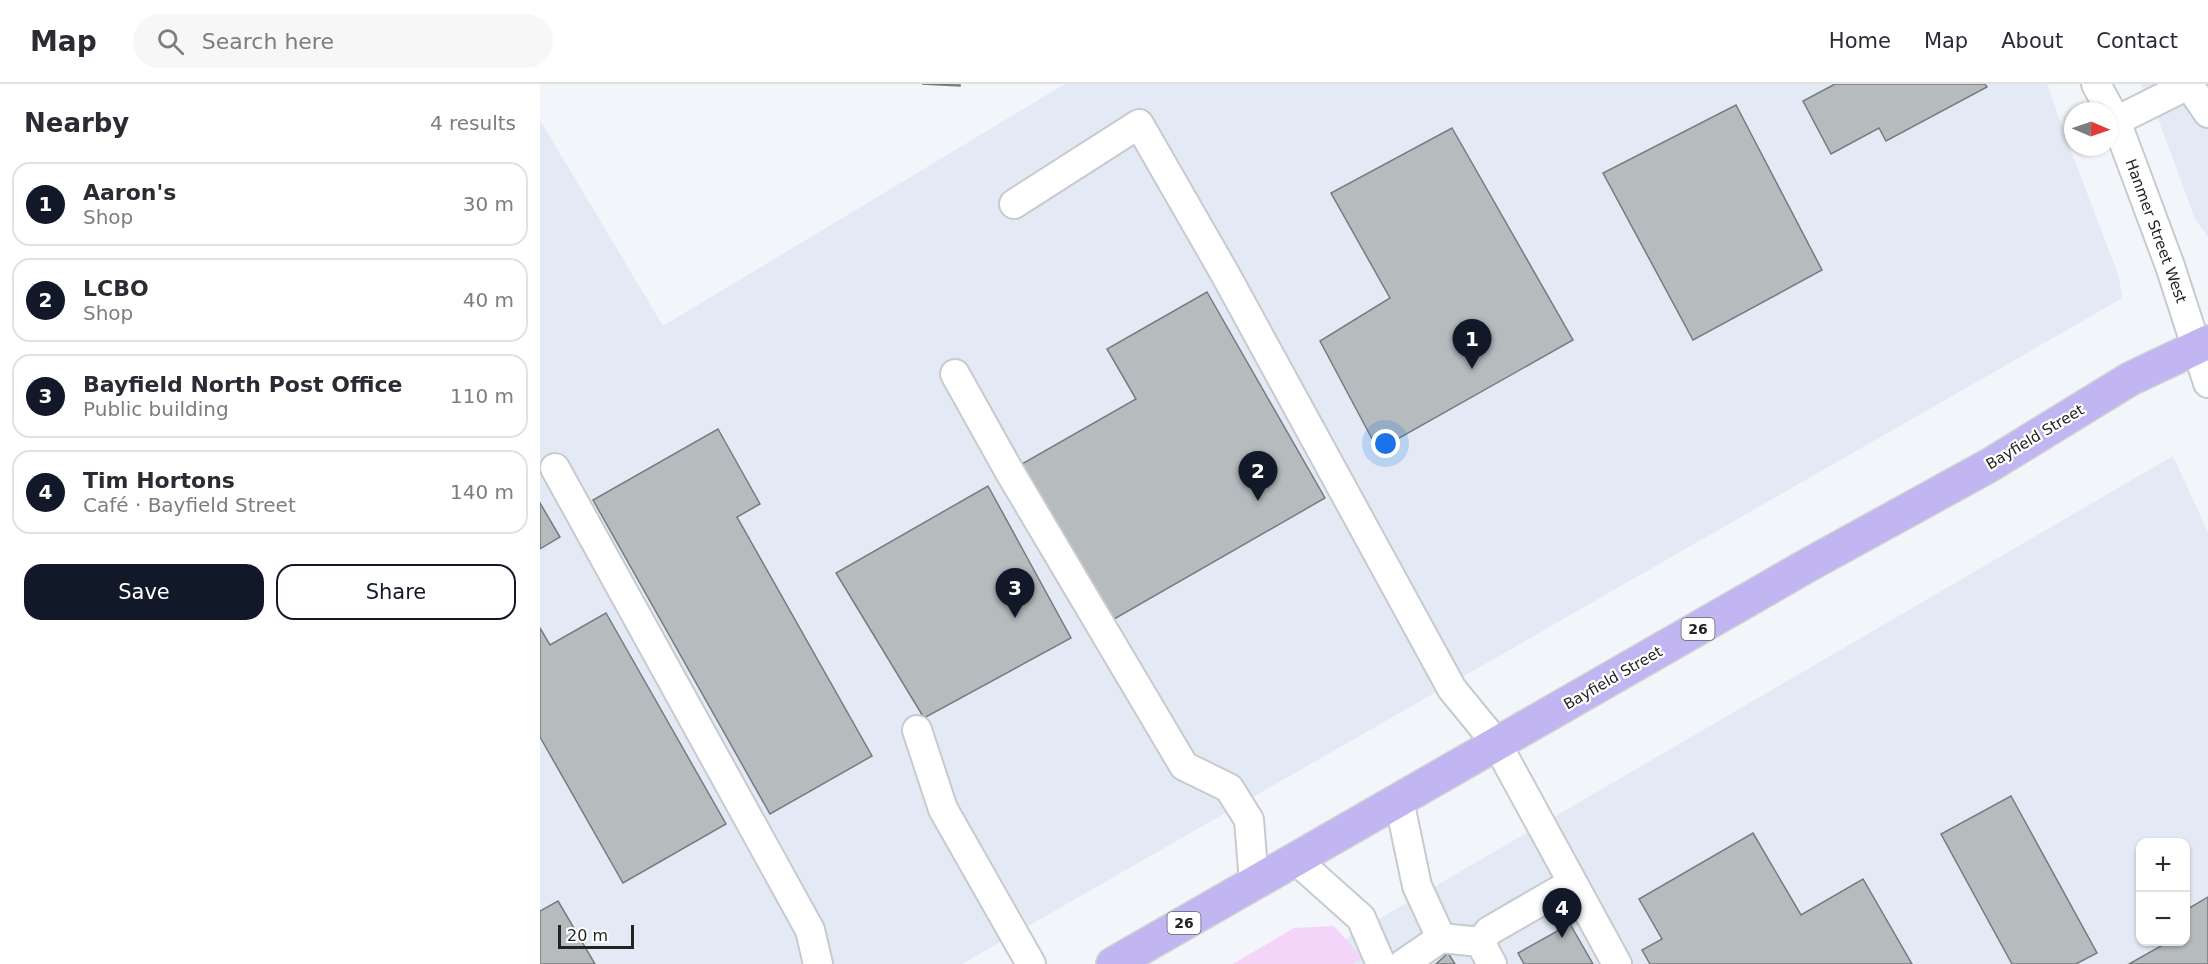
<!DOCTYPE html>
<meta charset="utf-8">
<style>
body{margin:0;font-family:"DejaVu Sans",sans-serif;background:#f7f7f7;color:#2b2b33}
.controls{position:absolute;right:18px;bottom:18px;display:grid;overflow:hidden;border-radius:12px;box-shadow:0 2px 4px #0004}
.controls button{width:54px;height:54px;display:grid;place-items:center;padding:0;border:0;border-bottom:2px solid #e1e1e2;background:#fff;color:#2b2b33;font:30px sans-serif}
.compass{position:absolute;left:1524px;top:18px;width:54px;height:54px;border-radius:50%;background:#fff;box-shadow:0 2px 4px #0004;rotate:92deg}
.scale{position:absolute;left:18px;bottom:15px;width:76px;box-sizing:border-box;padding-left:6px;border:3px solid #222324;border-top:0;font-size:16px;line-height:21px;white-space:nowrap;color:#222324;-webkit-text-stroke:4px #fff;paint-order:stroke}
.you{position:absolute;left:846px;top:360px;width:21px;height:21px;margin:-15px;border:4px solid #fff;border-radius:50%;background:#1a73e8;box-shadow:0 0 0 9px #1a73e833}
.badge{display:grid;place-items:center;width:39px;height:39px;border-radius:50%;background:#111827;color:#fff;font-size:20px;font-weight:700}
.pin{position:absolute;translate:-50% -50px;filter:drop-shadow(0 2px 3px #0008)}
.pin::after{content:'';position:absolute;top:32px;width:21px;height:18px;background:inherit;clip-path:polygon(0 0,100% 0,50% 100%)}
.list{margin:0;padding:0;list-style:none}
h2{display:flex;justify-content:space-between;align-items:center;height:78px;margin:0;padding:0 24px;font-size:26px}
h2 small{font-size:20px;font-weight:400;color:#7c7c81}
.list li{display:grid;grid-template-columns:39px 1fr auto;gap:18px;align-items:center;box-sizing:border-box;height:84px;margin:0 12px 12px;padding:0 12px;border:2px solid #e1e1e2;border-radius:18px}
.list b{display:block;font-size:22px;white-space:nowrap}
.list p{margin:0;font-size:20px;white-space:nowrap;color:#7c7c81}
.list em{font-size:20px;font-style:normal;color:#7c7c81}
.actions{display:flex;gap:12px;padding:18px 24px}
.actions a{flex:1;padding:14px 0;border:2px solid #111827;border-radius:18px;text-align:center;font-size:21px;color:#111827}
.actions .main{background:#111827;color:#fff}
.icon{flex:none;width:33px;height:33px;fill:none;stroke:currentColor;stroke-width:2;stroke-linecap:round;stroke-linejoin:round}
.map{position:relative;flex:none;width:1668px;height:880px;overflow:hidden}
header{display:flex;align-items:center;gap:36px;box-sizing:border-box;height:84px;padding:0 30px;background:#fff;border-bottom:2px solid #e1e1e2}
header strong{font-size:28px}
nav{display:flex;gap:33px;margin-inline-start:auto;font-size:21px}
.search{width:420px;height:54px;background:#f7f7f7;display:flex;align-items:center;gap:15px;box-sizing:border-box;padding:0 21px;border-radius:33px;color:#7c7c81;font-size:22px}
main{display:flex}
aside{flex:1;background:#fff}
.map>svg:first-child{display:block}
</style>
<header>
<strong>Map</strong>
<div class="search"><svg class="icon" aria-label="search" viewBox="0 0 24 24"><circle cx="10" cy="10" r="6"/><path d="M15 15l6 6"/></svg>Search here</div>
<nav><a>Home</a><a>Map</a><a>About</a><a>Contact</a></nav>
</header>
<main>
<aside>
<h2>Nearby<small>4 results</small></h2>
<ul class="list">
<li><span class="badge">1</span><div><b>Aaron's</b><p>Shop</p></div><em>30 m</em></li>
<li><span class="badge">2</span><div><b>LCBO</b><p>Shop</p></div><em>40 m</em></li>
<li><span class="badge">3</span><div><b>Bayfield North Post Office</b><p>Public building</p></div><em>110 m</em></li>
<li><span class="badge">4</span><div><b>Tim Hortons</b><p>Café · Bayfield Street</p></div><em>140 m</em></li>
</ul>
<div class="actions"><a class="main">Save</a><a>Share</a></div>
</aside>
<div class="map">
<svg width="1668" height="880" viewBox="0 0 1668 880">
<rect width="100%" height="100%" fill="#f2f5f9"/>
<g fill="#e3eaf5" fill-rule="evenodd">
<polygon points="525,0 1507,0 1528,59 1578,190 1582,211 1581,215 422,880 0,880 0,36 123,242"/>
<polygon points="1601,0 1668,0 1668,153 1655,135 1620,40"/>
<path d="M 1633,372 L 1668,448 L 1668,880 L 762,880 ZM 1600,758 L 1646,758 L 1646,858 L 1600,858 Z"/>
</g>
<polygon fill="#f5d4fa" points="794,842 823,875 812,880 693,880 754,844"/>
<g fill="#b6bbbd" stroke="#767b7d" stroke-width="1.5">
<polygon points="382,0 420,0 420,2"/>
<polygon points="1295,0 1445,0 1447,3 1346,57 1339,44 1291,70 1263,17"/>
<polygon points="1196,21 1282,186 1153,256 1063,89"/>
<polygon points="912,44 1033,256 838,366 780,257 850,214 791,109"/>
<polygon points="667,208 785,414 562,542 473,385 596,315 567,265"/>
<polygon points="178,345 220,420 197,433 332,672 230,730 53,416"/>
<polygon points="448,402 531,554 384,634 296,489"/>
<polygon points="0,419 20,453 0,465"/>
<polygon points="66,529 186,740 83,799 0,653 0,544 10,561"/>
<polygon points="1471,712 1557,869 1536,880 1472,880 1401,750"/>
<polygon points="1213,749 1261,831 1323,795 1372,880 1110,880 1102,866 1122,855 1099,815"/>
<polygon points="1668,813 1668,880 1589,880 1628,858 1646,858 1646,826"/>
<polygon points="18,817 55,880 0,880 0,827"/>
<polygon points="1030,840 1053,880 984,880 978,869"/>
<polygon points="908,869 915,880 896,880"/>
</g>
<g fill="none" stroke-linecap="round" stroke-linejoin="round">
<defs>
<g id="minor">
<polyline points="1556,0 1576,37 1630,182 1668,299"/>
<polyline points="1649,1 1668,29"/>
<polyline points="1576,37 1650,0"/>
<polyline points="474,120 599,40 684,188 912,605 957,660 1077,880"/>
<polyline points="415,290 468,385 644,682 689,704 709,736 714,798"/>
<polyline points="15,384 270,846 278,880"/>
<polyline points="377,646 403,725 491,880"/>
<polyline points="859,716 877,802 901,854"/>
<polyline points="755,775 821,834 841,880"/>
<polyline points="940,858 949,847 1032,799"/>
<polyline points="863,880 901,854 940,858 952,880"/>
</g>
<polyline id="major" points="573,880 1270,480 1450,381 1590,295 1668,258"/>
</defs>
<use href="#minor" stroke="#c7cace" stroke-width="32"/>
<use href="#major" stroke="#d3d3d3" stroke-width="36"/>
<use href="#minor" stroke="#fff" stroke-width="28"/>
<use href="#major" stroke="#c1b6f1" stroke-width="33"/>
</g>
<g text-anchor="middle" stroke-width="4.5" stroke-linejoin="round" paint-order="stroke">
<g fill="#fff" stroke="#646566" stroke-width="1.5">
<rect x="1141.5" y="534" width="33" height="22" rx="4.5"/>
<rect x="627.5" y="828" width="33" height="22" rx="4.5"/>
</g>
<g font-size="14" font-weight="bold" fill="#222324">
<text x="1158" y="550">26</text>
<text x="644" y="844">26</text>
</g>
<g font-size="15" fill="#222324" stroke="#fff">
<text transform="translate(1616 147) rotate(70)" y="5">Hanmer Street West</text>
<text transform="translate(1495 353) rotate(-31)" y="5">Bayfield Street</text>
<text transform="translate(1073 594) rotate(-30)" y="5">Bayfield Street</text>
</g>
</g>
</svg>
<div class="controls">
<button>+</button>
<button>−</button>
</div>
<svg class="compass" viewBox="-18 -18 36 36"><path d="M0-13l5 13h-10z" fill="#e53935"/><path d="M0 13l5-13h-10z" fill="#7c7c81"/></svg>
<div class="scale">20 m</div>
<div class="you"></div>
<div class="pin badge" style="left:932px;top:285px">1</div>
<div class="pin badge" style="left:718px;top:417px">2</div>
<div class="pin badge" style="left:475px;top:534px">3</div>
<div class="pin badge" style="left:1022px;top:854px">4</div>
</div>
</main>
